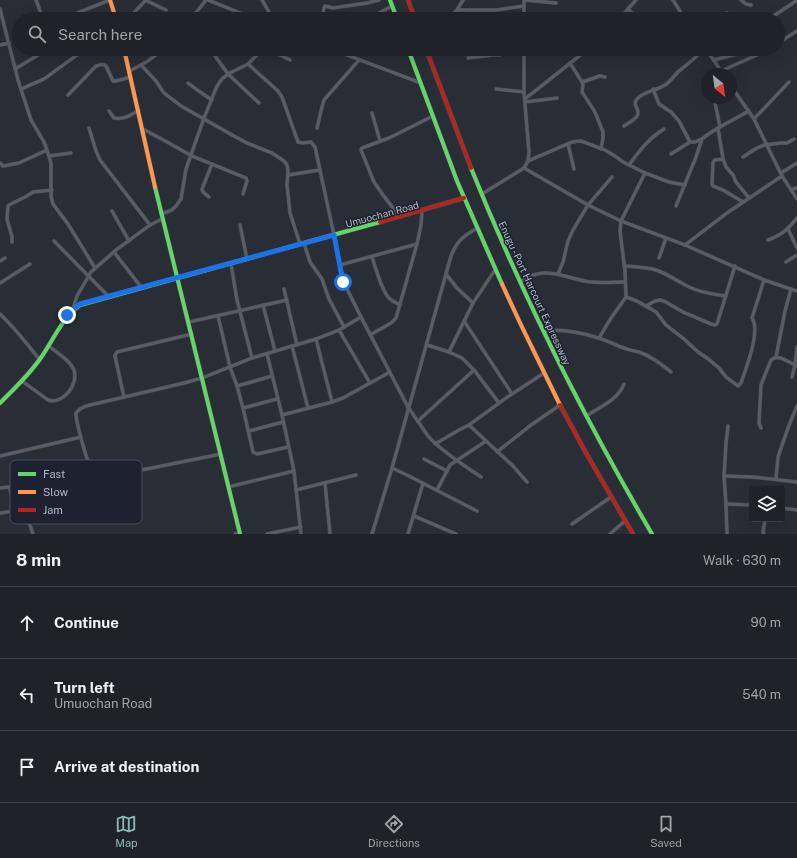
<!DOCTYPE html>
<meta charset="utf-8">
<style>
body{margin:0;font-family:"Public Sans",sans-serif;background:#2c2f34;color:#f1f3f6}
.controls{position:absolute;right:12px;bottom:12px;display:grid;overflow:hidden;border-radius:4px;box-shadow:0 4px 16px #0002}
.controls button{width:36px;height:36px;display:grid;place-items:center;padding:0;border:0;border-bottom:1px solid #3c3f45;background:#1f2228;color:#f1f3f6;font:20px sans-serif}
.compass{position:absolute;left:701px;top:68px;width:36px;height:36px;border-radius:50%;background:#1f2228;box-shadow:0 4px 16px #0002;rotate:151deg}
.stop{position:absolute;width:12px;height:12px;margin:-9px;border:3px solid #1a73e8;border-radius:50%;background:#fff}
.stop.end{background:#1a73e8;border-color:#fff;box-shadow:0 1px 4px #0008}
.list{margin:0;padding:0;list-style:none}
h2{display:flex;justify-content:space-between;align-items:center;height:52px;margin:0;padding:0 16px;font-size:17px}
h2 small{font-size:13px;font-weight:400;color:#a1a4a8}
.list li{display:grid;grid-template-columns:26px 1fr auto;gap:12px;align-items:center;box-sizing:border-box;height:72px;padding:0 16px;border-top:1px solid #3c3f45}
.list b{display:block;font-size:15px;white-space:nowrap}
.list p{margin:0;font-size:13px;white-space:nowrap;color:#a1a4a8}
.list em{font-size:13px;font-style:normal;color:#a1a4a8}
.icon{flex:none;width:22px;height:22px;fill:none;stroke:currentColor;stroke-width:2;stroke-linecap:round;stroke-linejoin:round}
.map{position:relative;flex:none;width:797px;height:534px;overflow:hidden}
.search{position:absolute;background:#1f2228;box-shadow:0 4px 16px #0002;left:12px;right:12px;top:12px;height:44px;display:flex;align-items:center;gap:10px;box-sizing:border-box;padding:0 14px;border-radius:22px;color:#a1a4a8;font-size:15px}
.sheet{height:268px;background:#1f2228}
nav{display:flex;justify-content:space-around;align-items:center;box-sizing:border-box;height:56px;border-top:1px solid #3c3f45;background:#1f2228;font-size:11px;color:#a1a4a8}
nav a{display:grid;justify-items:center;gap:2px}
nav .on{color:#8bbbb9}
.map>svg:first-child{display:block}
</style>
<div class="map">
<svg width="797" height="534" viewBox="0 0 797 534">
<rect width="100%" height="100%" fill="#292d36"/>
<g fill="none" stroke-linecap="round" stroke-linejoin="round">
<defs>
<g id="street">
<polyline points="36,0 43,19"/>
<polyline points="208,0 255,19"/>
<polyline points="262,0 273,19"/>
<polyline points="524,0 556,3"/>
<polyline points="524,0 524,19"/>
<polyline points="673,0 685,19"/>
<polyline points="741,0 746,4 751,5"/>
<polyline points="0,9 18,80 31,120 44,142 49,156 51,164 51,196 53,204 68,224 95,268"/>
<polyline points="628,9 638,19"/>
<polyline points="457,10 496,10 524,6"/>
<polyline points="62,19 110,0"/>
<polyline points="128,19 145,1 147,1 166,10"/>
<polyline points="191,19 206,0"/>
<polyline points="322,19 324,8 325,6 333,8 367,3 379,0"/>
<polyline points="368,19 392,6"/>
<polyline points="448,19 457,10 463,0"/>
<polyline points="619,19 636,0"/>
<polyline points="726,19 727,13"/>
<polyline points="769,19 796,1"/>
<polyline points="778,43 797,31"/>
<polyline points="0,45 9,43"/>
<polyline points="210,49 228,74 259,103"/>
<polyline points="268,49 290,60"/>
<polyline points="331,49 421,83"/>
<polyline points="706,49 723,74"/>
<polyline points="656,53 657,49"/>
<polyline points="468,58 493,55 500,55 505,51 524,50"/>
<polyline points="714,60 737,54 739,52 739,49"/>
<polyline points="570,63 582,82 583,85 582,92 595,112 603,132 603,138 601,149"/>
<path d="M 248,64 L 278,91 L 282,97 L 298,142 L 303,143 L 311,142 L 315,147 L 334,235 L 343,281 L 361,317 L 408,407 L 428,436 C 442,452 464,465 481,477"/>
<polyline points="141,65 156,81 164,93 181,106 234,136 247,143 272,153 284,161 287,165 288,170 287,185 290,213 300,244"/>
<polyline points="15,69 48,49"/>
<polyline points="130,71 148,61 163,49"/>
<polyline points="721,71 757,55 768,49"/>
<polyline points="582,82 600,76 605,77"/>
<polyline points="188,83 200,92 212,100"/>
<polyline points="731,86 754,119 782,176 797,199"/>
<polyline points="21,89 44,79 84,50"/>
<polyline points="496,89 524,92"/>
<polyline points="653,89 659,104 671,112 679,121 690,142"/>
<path d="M 68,95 L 96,66 C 100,65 103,63 106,66 L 113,81 L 116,81 L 131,77"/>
<polyline points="714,98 720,127"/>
<polyline points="525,99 588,49"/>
<polyline points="525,102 557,98"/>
<path d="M 109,111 L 114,118 C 124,120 131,115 139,110"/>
<polyline points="372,113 380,141"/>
<polyline points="754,119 789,82"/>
<path d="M 624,126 C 628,123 637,119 638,114 C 639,108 632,105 637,99 C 644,91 656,91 665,85 C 670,82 673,77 678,72 C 687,64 696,58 704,49"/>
<polyline points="89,128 96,151 100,160 150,225"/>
<polyline points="317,128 322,107 324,100 359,60"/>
<polyline points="718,128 723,159 726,167 733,175 736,182 749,198"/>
<polyline points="143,129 167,142 192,156 246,178 247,181 243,194"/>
<polyline points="568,144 574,169"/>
<polyline points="671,154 690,142 695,142 702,139"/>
<polyline points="49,156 71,153"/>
<polyline points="743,157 755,149 764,145 781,143 787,143 794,139"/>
<polyline points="723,159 715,160 713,162 712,184 713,186 723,190 743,202"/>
<polyline points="528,161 572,142 581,141 605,150 615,156 623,162 645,173 669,182 685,185"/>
<polyline points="0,163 3,166 19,163 47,150"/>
<path d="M 629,165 C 640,150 648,139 664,129"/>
<polyline points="524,168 588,205 621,221 685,245 764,280 797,291"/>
<polyline points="781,173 797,163"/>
<polyline points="288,175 320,170"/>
<polyline points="791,190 797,188"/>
<polyline points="482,194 524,168 528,161 529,152 524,92 524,49"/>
<polyline points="209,197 203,192 202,189 212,164"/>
<polyline points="676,206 696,157 702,139 707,135 718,128 749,111"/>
<polyline points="112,211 129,241"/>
<polyline points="161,214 172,210 176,206 181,199 186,169 204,118 217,86 222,79 228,74 248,64 263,49"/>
<polyline points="400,217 383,195 374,182 361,150 362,148 389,138 433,116"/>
<polyline points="240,225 247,259"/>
<polyline points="788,229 797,248"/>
<path d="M 768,240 C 782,235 788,229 797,218"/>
<polyline points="54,241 109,297"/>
<polyline points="12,242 12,237 7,219 8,206 9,205 27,196 33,192 52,190"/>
<polyline points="304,243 310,262 322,279 329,299 344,327"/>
<polyline points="685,245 727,213 782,176"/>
<polyline points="114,252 141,287"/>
<path d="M 372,257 C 376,268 381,290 389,298 C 392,301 396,303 400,305"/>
<polyline points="659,258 666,238"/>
<polyline points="0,261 5,258"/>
<polyline points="786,262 797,255"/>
<polyline points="231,264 237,300 252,358"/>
<polyline points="340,265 417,244"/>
<path d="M 624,266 C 635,267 645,267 656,270 C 668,274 678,282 689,287 C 701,293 713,294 726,296"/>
<polyline points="446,274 457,288 473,303"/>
<polyline points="558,274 563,262 568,241 573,230 588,205 612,177"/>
<path d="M 520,282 C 525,279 530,275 537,274 C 555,270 573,280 591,282 C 602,283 614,282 625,282"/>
<polyline points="0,283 30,264"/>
<polyline points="284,289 297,345"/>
<path d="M 626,297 L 637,301 L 656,312 L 666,325 L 684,339 L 698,352 L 707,358 L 719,368 L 726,377 L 738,386 L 741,383 C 746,368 761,331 752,318 L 764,280"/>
<polyline points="263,305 275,351"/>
<polyline points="646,306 655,301 660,300 664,301 683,312 711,324 715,325 717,324 735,266"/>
<polyline points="73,309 77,296 91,272 116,250 150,225 162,219"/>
<path d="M 0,314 C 15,328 27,344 40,360"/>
<polyline points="218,316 230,367 237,386 243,408 253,452 257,454 288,447"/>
<polyline points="464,321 512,394"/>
<polyline points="189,322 287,300"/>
<polyline points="339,330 370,383"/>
<path d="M 543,331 C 561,329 580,332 598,338 C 607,340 615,345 624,348 C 629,350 634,351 639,352 C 651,356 661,364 671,372"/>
<polyline points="370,335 391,323 396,318 417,244 421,225 422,211"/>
<polyline points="599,338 611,318 626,297 625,271 620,231 621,221 645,173"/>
<polyline points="316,339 332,402"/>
<polyline points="427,345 449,352 462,358 474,370 499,403"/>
<polyline points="292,346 308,408"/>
<polyline points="449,352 473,303 495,270"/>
<polyline points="267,354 282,415 294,471 301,534"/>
<polyline points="776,357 785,311 791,289"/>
<polyline points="792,377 795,365 797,347"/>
<path d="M 22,381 L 48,400 C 63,405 79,384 74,370 C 70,360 57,353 49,346"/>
<polyline points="237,386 272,376"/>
<polyline points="124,397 115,356 115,355 117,352 192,334"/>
<polyline points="243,408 277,399"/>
<polyline points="282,415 332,402 343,398 390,372"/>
<path d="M 586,416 C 600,407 618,400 624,384"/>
<polyline points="418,421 474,370"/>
<polyline points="469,425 513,466 527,482"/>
<path d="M 761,428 L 759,423 L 761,385 L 771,360 C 779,353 789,363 797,366"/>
<polyline points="249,431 283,422"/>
<polyline points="435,444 459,430 469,425 506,398 544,373"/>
<polyline points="497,452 531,425 560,405"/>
<path d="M 221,454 L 107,477 C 101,477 96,476 93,471 C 87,464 76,422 76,413 L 80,409 L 86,406 L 184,383 L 202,378 L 252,358 L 316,339 L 339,330 L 361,317"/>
<polyline points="0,456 81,437"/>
<polyline points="424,459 447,471"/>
<polyline points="392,468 409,476 477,511"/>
<polyline points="724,476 752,477 797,482"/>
<polyline points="776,479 778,457 788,428 797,406"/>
<polyline points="325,483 330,534"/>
<polyline points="9,487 17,510"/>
<polyline points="228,487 294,471"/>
<polyline points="0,488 9,487 33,477"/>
<polyline points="296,490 356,475"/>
<polyline points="437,490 450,465 486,441"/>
<polyline points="726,504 752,505"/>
<polyline points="782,508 797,510"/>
<polyline points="24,509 33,534"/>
<polyline points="0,513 40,507"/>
<polyline points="414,516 456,534"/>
<polyline points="572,524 611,497"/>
<polyline points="235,534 239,533"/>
<polyline points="267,534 301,527"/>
<path d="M 372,534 L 392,468 L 451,256 C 458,239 463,237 477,228"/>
<polyline points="408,534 423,483"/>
<polyline points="610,534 625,521"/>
<polyline points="727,534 726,504 724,476 726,443 728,426"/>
<polyline points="764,534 763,532 765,519"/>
</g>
<g id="fast">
<polyline points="390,0 397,19"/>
<polyline points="408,49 457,181 502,284"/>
<path d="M 471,168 C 522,295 583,416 652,534"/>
<polyline points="155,187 240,534"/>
<path d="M 0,403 C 14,389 28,376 40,359 C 53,341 61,319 80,305 L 380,222"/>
</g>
<g id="slow">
<polyline points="110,0 116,19"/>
<polyline points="124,49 155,187"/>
<polyline points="502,284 522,327 560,405"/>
</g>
<g id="jam">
<polyline points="408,0 415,19"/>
<polyline points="426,49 471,168"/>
<polyline points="380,222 464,198"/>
<polyline points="560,405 586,453 633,534"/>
</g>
</defs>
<use href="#street" stroke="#474a50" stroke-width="4"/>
<use href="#fast" stroke="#474a50" stroke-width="5"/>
<use href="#slow" stroke="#474a50" stroke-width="5"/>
<use href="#jam" stroke="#474a50" stroke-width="5"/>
<use href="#street" stroke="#595c64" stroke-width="3"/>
<use href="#fast" stroke="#63d668" stroke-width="4"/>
<use href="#slow" stroke="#ff974d" stroke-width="4"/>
<use href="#jam" stroke="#b3261e" stroke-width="4"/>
</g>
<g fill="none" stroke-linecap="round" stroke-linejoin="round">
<polyline stroke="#1a73e8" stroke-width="5" points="67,315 73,309 80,304 334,235 343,282"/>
</g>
<g text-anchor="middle" stroke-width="3" stroke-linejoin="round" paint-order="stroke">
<g font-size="10" fill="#b3b8c7" stroke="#1d2230">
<text transform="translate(382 214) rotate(-15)" y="4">Umuochan Road</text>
<text transform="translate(535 293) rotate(65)" y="4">Enugu - Port Harcourt Expressway</text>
</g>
</g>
<rect x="10" y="460" width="132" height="64" rx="6" fill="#1d2230" stroke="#4a4f5d" stroke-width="1"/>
<rect x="18" y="472" width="18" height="4" fill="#63d668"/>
<rect x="18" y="490" width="18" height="4" fill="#ff974d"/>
<rect x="18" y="508" width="18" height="4" fill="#b3261e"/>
<g font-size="11" fill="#b3b8c7">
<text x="43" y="478">Fast</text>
<text x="43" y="496">Slow</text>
<text x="43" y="514">Jam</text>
</g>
</svg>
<div class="controls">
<button><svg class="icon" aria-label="layers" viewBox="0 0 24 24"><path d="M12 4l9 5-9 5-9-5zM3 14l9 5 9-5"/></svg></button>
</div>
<svg class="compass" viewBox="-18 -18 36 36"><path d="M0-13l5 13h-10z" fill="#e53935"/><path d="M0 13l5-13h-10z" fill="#a1a4a8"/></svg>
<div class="stop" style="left:343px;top:282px"></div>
<div class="stop end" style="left:67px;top:315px"></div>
<div class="search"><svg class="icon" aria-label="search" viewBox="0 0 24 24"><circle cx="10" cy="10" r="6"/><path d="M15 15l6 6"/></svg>Search here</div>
</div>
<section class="sheet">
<h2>8 min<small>Walk · 630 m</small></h2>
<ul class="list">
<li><svg class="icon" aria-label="ahead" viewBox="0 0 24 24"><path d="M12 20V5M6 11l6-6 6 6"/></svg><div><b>Continue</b></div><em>90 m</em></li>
<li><svg class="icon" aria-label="left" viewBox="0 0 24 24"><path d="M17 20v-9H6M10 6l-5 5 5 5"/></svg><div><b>Turn left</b><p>Umuochan Road</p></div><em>540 m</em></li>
<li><svg class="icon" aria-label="arrive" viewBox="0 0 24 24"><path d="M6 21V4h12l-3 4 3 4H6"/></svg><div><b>Arrive at destination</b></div></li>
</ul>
</section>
<nav>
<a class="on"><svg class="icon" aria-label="map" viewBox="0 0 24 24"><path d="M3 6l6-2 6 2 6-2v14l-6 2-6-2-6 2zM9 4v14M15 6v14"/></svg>Map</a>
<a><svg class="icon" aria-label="directions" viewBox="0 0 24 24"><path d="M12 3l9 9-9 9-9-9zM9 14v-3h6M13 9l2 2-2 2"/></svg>Directions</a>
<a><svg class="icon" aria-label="saved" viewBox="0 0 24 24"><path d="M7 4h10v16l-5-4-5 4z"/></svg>Saved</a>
</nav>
